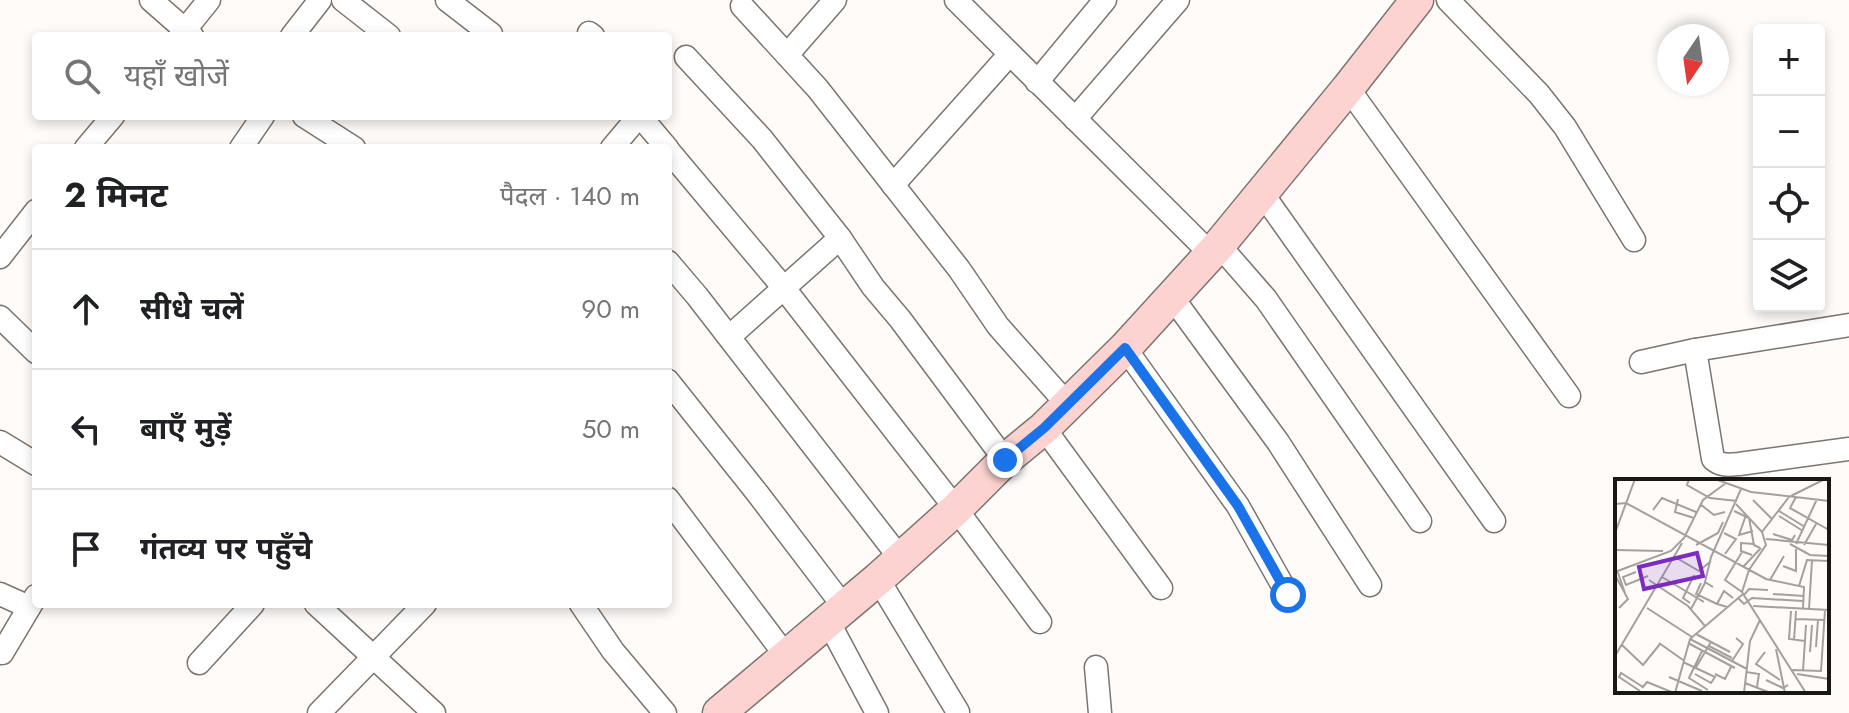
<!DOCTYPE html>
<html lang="hi">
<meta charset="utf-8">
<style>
body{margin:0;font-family:Jost,"Noto Sans Devanagari",sans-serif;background:#f6f6f6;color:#202124}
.controls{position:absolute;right:24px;top:24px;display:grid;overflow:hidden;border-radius:8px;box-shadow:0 4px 12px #0003}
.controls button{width:72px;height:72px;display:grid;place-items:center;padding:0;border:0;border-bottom:2px solid #e0e0e0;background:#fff;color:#202124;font:40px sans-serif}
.compass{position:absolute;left:1657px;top:24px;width:72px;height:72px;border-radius:50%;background:#fff;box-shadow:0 4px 12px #0003;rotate:193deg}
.stop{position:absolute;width:24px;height:24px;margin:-18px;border:6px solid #1a73e8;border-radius:50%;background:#fff}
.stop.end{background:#1a73e8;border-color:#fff;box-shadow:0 2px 8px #0008}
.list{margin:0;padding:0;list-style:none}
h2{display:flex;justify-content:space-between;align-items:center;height:104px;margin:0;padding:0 32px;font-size:34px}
h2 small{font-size:26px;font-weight:400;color:#757577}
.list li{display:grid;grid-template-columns:52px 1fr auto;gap:24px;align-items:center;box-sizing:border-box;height:120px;padding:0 32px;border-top:2px solid #e0e0e0}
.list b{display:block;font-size:30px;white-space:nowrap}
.list em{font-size:26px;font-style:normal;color:#757577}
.icon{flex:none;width:44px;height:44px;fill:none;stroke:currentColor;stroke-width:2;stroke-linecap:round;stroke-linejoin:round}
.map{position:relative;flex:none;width:1849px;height:713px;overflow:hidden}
.search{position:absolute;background:#fff;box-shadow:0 4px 12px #0003;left:32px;top:32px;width:640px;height:88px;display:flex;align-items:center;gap:20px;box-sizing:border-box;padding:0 28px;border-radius:8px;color:#757577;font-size:30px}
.panel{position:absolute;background:#fff;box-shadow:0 4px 12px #0003;left:32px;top:144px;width:640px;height:464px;border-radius:8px}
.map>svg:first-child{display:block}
</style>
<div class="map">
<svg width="1849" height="713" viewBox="0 0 1849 713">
<rect width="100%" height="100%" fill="#fefbf9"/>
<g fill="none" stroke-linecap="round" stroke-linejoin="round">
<defs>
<g id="minor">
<polyline points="151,0 192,36"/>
<polyline points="343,0 389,36"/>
<polyline points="447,0 491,34"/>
<polyline points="956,0 1211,254"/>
<polyline points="1448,0 1539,94 1565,127 1634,240"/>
<polyline points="742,6 818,89 959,269 998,326 1068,405"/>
<polyline points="589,33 593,36"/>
<polyline points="180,36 209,0"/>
<polyline points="292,36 320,0"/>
<polyline points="787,55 835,0"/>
<polyline points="686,57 762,139 840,238 873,287 900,319 1005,460"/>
<polyline points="1037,82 1105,0"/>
<polyline points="1348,88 1569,396"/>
<polyline points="304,116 354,148"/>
<polyline points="640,116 667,148"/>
<polyline points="1075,119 1178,0"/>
<polyline points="86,148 113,116"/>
<polyline points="241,148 263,116"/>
<polyline points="612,148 639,116"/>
<polyline points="668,150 783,287 956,509 1040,622"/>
<polyline points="893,185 1009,55"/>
<polyline points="1262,193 1494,521"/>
<polyline points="1219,245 1266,299 1420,521"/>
<polyline points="0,257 36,211"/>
<polyline points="668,262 697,296 900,558"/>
<polyline points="1172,297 1278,442 1370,585"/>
<polyline points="0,317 36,352"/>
<polyline points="729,337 840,238"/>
<polyline points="1125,348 1238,506 1288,595"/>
<path d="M 1695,350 L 1713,459 C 1721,466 1728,465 1739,464 L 1849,449"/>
<polyline points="1641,362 1695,350 1849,325"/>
<polyline points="668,381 758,494 844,607"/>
<polyline points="1044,428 1161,588"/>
<polyline points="0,442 36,464"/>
<polyline points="668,499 786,656"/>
<polyline points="878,579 958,712"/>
<polyline points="0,594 29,607"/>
<polyline points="316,604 434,713"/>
<polyline points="581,604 613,651 665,713"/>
<polyline points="828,621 877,713"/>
<polyline points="2,653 36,596"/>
<polyline points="199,663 253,604"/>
<polyline points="1096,667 1100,713"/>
<polyline points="319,713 425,604"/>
</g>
<polyline id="secondary" points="719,713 878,579 956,509 1005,460 1044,428 1125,348 1219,245 1348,88 1417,0"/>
</defs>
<use href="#minor" stroke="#7b746f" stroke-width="25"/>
<use href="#secondary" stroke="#7b746f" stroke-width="35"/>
<use href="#minor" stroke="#fff" stroke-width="22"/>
<use href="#secondary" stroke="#fcd3d1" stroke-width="32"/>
</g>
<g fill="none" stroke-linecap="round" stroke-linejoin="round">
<polyline stroke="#1a73e8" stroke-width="10" points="1005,460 1044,428 1125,348 1238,506 1288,595"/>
</g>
<g transform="translate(1615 479)">
<rect width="214" height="214" fill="#fefbf9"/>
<path fill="none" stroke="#a3a09e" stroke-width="2" d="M 74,0 L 72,6 L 95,19 L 122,22M 100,0 L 136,13 L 214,22M 176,17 L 210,0M 174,18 L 147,53 L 151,66 L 134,91 L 127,113 L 191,214M 181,18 L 175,29 L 214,51M 63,20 L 60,33 L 79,39M 138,21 L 157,40M 0,25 L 11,24 L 151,100 L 189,108 L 188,130M 85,25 L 99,36 L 110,33M 121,25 L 147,53M 38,31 L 47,19 L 81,33M 119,32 L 134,39 L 139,66 L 145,69M 164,32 L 190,48M 131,36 L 124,56 L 138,52M 164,37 L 188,52M 0,54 L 20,0M 109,54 L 121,60 L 110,75M 158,55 L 177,61 L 180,56M 151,60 L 214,66M 175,65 L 195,76 L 214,77M 181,65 L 202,20M 81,66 L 103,54 L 108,43M 189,66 L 201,45M 0,71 L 48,72M 127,73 L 110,101 L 127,113M 137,76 L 126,72 L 126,64 L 139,65M 60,78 L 84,92 L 96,82M 168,87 L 181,92 L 181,70M 128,88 L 146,69M 2,91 L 11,117M 0,93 L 56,72 L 69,59 L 88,21 L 111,4M 21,93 L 8,98 L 11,106 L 33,97M 0,96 L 13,120 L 4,129M 47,98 L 89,123M 34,101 L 73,127 L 90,147M 155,101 L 169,77M 86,104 L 81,115 L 102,125M 184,107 L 192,81 L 214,82M 98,108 L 90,103 L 96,78 L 126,10M 158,115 L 189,117M 129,116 L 134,110 L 153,111M 123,119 L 129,125 L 137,119 L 188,122M 75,124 L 68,119 L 79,96M 138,127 L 214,131M 112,128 L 102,125 L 109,112 L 118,119M 32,129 L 77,158M 76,130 L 90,104M 194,130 L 197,81M 176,132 L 174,160 L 190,162M 180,140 L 209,141M 81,155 L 115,173M 75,160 L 132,190M 179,161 L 181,132M 44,164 L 68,181M 73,164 L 120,189M 7,166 L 28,186 L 45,165M 94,167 L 117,179M 201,168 L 203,141M 161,170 L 170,214M 87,172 L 74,199 L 93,211M 150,173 L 141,185 L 165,201M 195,173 L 197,146M 0,177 L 67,64M 117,182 L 128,165 L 121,159M 68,183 L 100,198 L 96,204 L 80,195M 80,190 L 96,163M 177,191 L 206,192 L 210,131M 188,192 L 191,146M 131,193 L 144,195 L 142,208M 100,195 L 110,200 L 116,188M 182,195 L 214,200M 54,198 L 87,212M 151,201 L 168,209 L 173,206M 130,204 L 153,213M 27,209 L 32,203 L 59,214M 25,212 L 4,198 L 6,194 L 28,208M 60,214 L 75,160 L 128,115M 129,214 L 135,162 L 145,141"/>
<path fill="#7b2cbf" fill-opacity="0.15" stroke="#7b2cbf" stroke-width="4" d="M 82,74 L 88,97 L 29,110 L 24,88 Z"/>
<rect width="214" height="214" fill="none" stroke="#1a1816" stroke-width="4"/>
</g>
</svg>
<div class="controls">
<button>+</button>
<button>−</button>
<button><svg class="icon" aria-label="locate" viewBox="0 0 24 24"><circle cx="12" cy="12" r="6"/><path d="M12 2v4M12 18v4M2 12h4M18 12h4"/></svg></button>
<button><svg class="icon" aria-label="layers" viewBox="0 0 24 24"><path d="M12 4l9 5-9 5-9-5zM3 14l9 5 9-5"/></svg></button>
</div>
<svg class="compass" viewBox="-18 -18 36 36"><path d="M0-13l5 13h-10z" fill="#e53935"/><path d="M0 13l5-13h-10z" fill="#757577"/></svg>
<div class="stop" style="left:1288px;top:595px"></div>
<div class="stop end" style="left:1005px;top:460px"></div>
<div class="search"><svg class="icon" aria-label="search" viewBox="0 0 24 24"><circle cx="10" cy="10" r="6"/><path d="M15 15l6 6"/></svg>यहाँ खोजें</div>
<section class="panel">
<h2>2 मिनट<small>पैदल · 140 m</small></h2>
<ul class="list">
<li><svg class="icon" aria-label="ahead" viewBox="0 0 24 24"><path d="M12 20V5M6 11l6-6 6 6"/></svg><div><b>सीधे चलें</b></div><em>90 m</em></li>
<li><svg class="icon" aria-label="left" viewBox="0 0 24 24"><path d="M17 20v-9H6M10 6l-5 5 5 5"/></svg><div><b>बाएँ मुड़ें</b></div><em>50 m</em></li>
<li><svg class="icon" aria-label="arrive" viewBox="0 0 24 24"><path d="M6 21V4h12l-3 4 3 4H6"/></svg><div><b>गंतव्य पर पहुँचे</b></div></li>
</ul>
</section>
</div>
